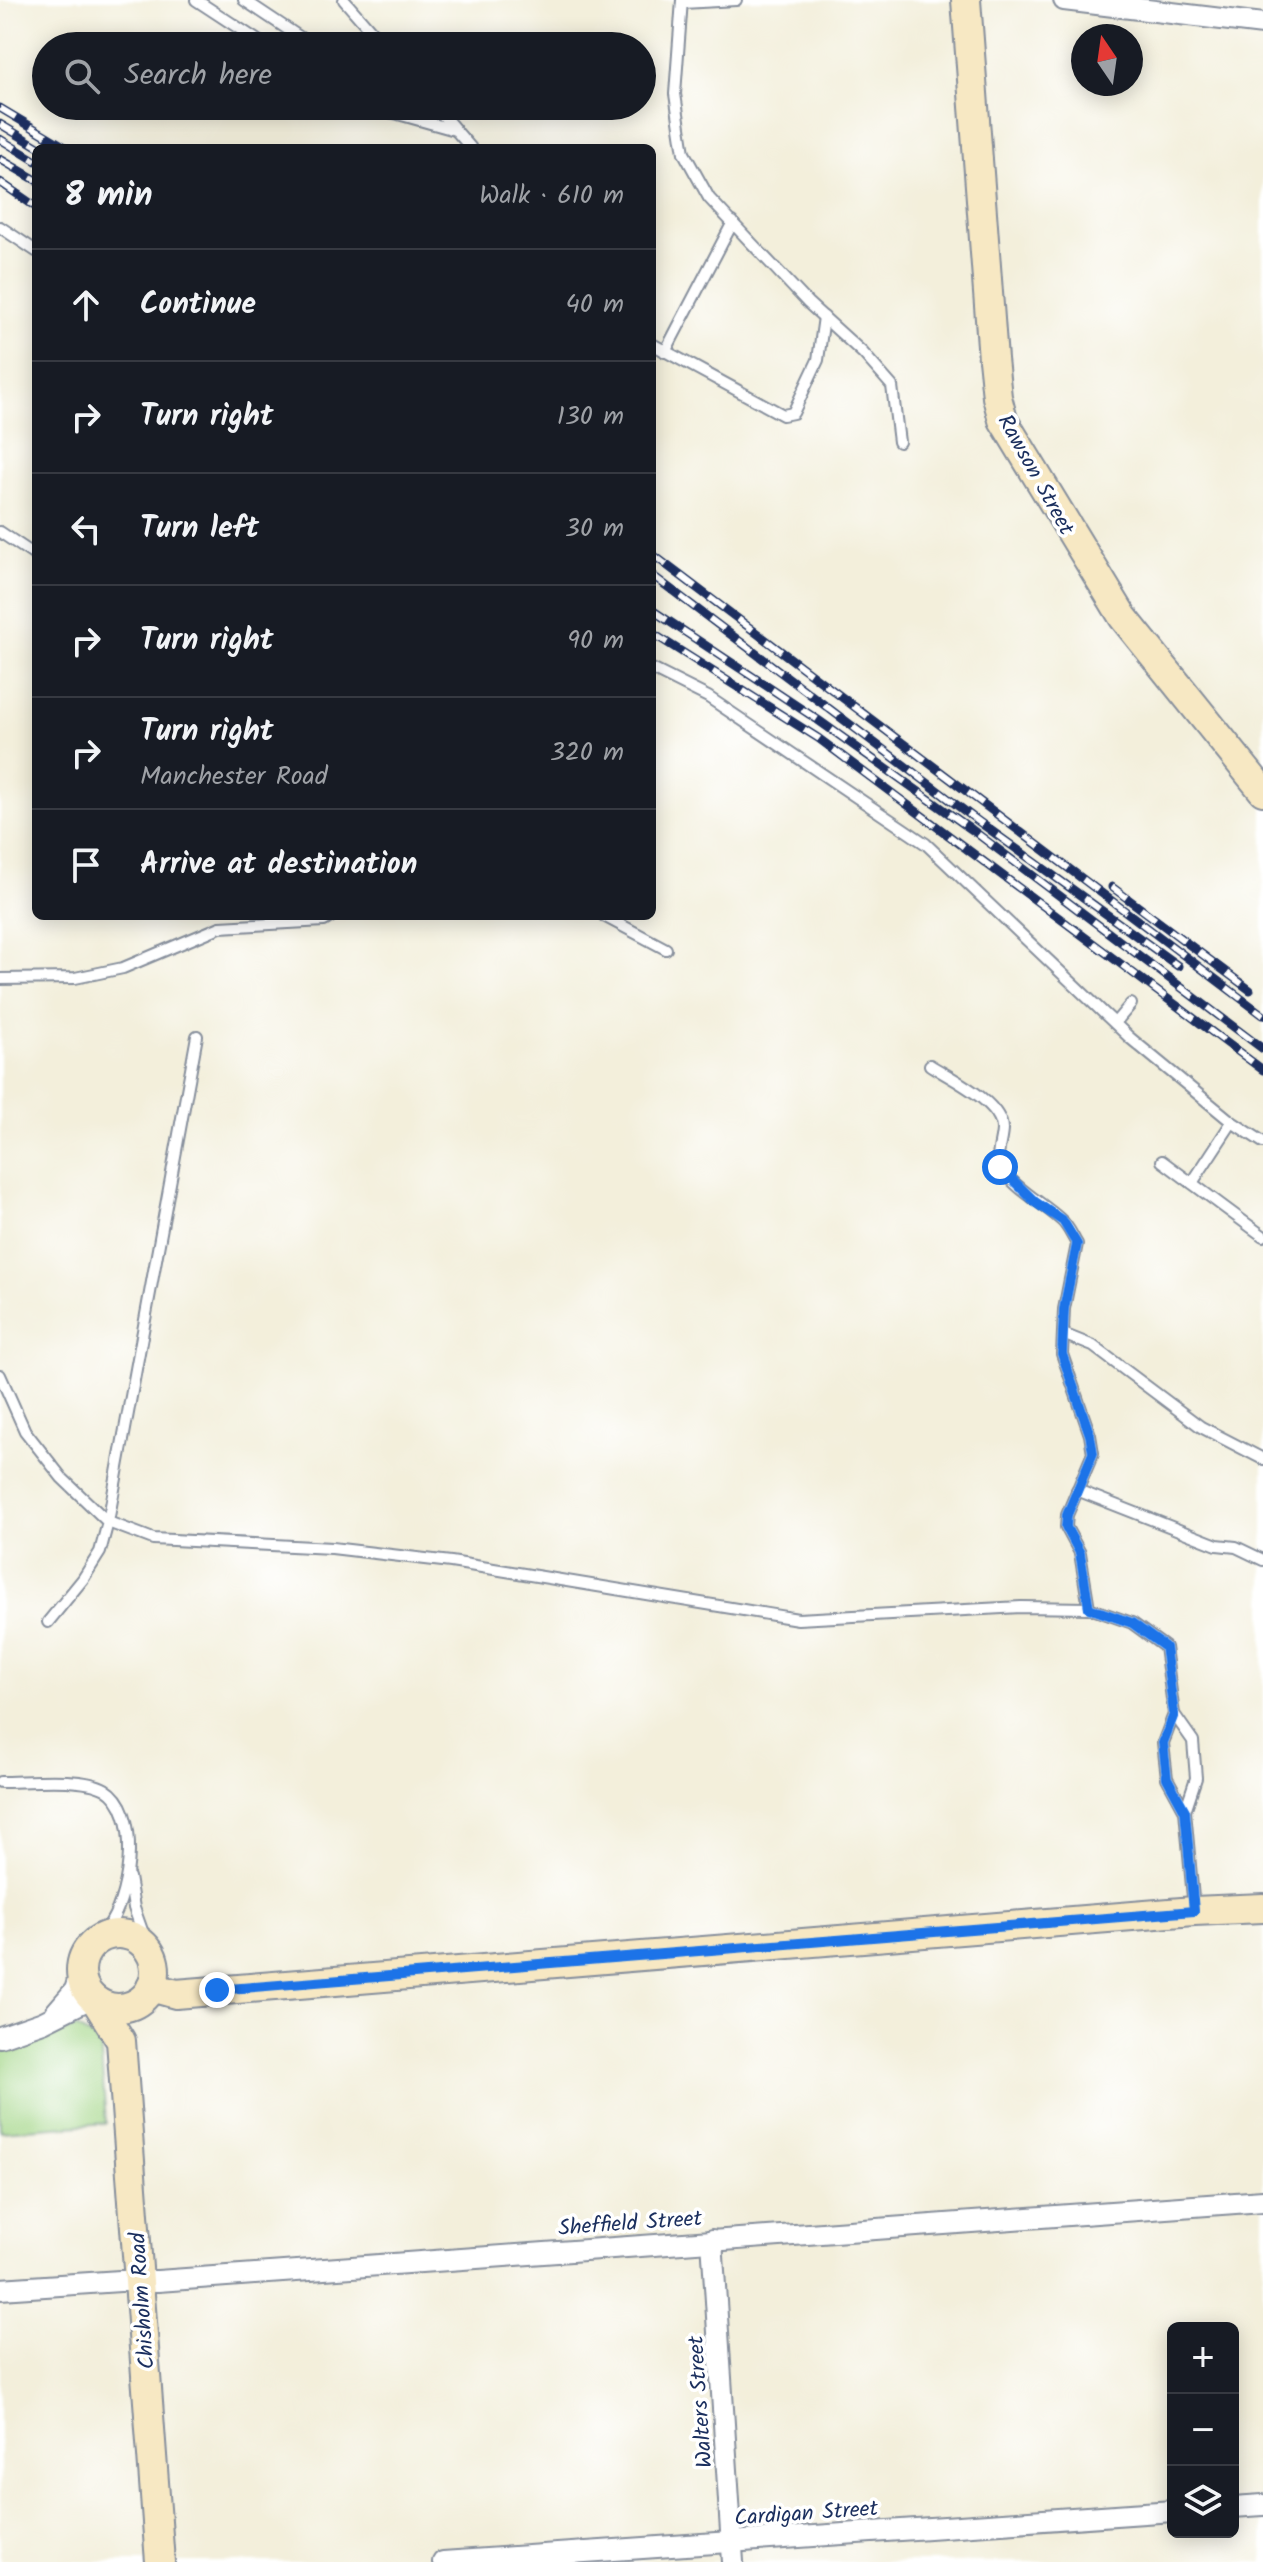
<!DOCTYPE html>
<meta charset="utf-8">
<style>
body{margin:0;font-family:Kalam,sans-serif;background:#20242c;color:#f1f3f6}
.controls{position:absolute;right:24px;bottom:24px;display:grid;overflow:hidden;border-radius:12px;box-shadow:0 4px 20px #0003}
.controls button{width:72px;height:72px;display:grid;place-items:center;padding:0;border:0;border-bottom:2px solid #363941;background:#171b24;color:#f1f3f6;font:40px sans-serif}
.compass{position:absolute;left:1071px;top:24px;width:72px;height:72px;border-radius:50%;background:#171b24;box-shadow:0 4px 20px #0003;rotate:347deg}
.stop{position:absolute;width:24px;height:24px;margin:-18px;border:6px solid #1a73e8;border-radius:50%;background:#fff}
.stop.end{background:#1a73e8;border-color:#fff;box-shadow:0 2px 8px #0008}
.list{margin:0;padding:0;list-style:none}
h2{display:flex;justify-content:space-between;align-items:center;height:104px;margin:0;padding:0 32px;font-size:34px}
h2 small{font-size:26px;font-weight:400;color:#9ea1a6}
.list li{display:grid;grid-template-columns:52px 1fr auto;gap:24px;align-items:center;box-sizing:border-box;height:112px;padding:0 32px;border-top:2px solid #363941}
.list b{display:block;font-size:30px;white-space:nowrap}
.list p{margin:0;font-size:26px;white-space:nowrap;color:#9ea1a6}
.list em{font-size:26px;font-style:normal;color:#9ea1a6}
.icon{flex:none;width:44px;height:44px;fill:none;stroke:currentColor;stroke-width:2;stroke-linecap:round;stroke-linejoin:round}
.map{position:relative;flex:none;width:1263px;height:2562px;overflow:hidden}
.search{position:absolute;background:#171b24;box-shadow:0 4px 20px #0003;left:32px;top:32px;width:624px;height:88px;display:flex;align-items:center;gap:20px;box-sizing:border-box;padding:0 28px;border-radius:44px;color:#9ea1a6;font-size:30px}
.panel{position:absolute;background:#171b24;box-shadow:0 4px 20px #0003;left:32px;top:144px;width:624px;height:776px;border-radius:12px}
.map>svg:first-child{display:block}
</style>
<div class="map">
<svg width="1263" height="2562" viewBox="0 0 1263 2562">
<rect width="100%" height="100%" fill="#fff"/>
<filter id="ink" filterUnits="userSpaceOnUse"><feTurbulence type="fractalNoise" baseFrequency=".0125" numOctaves="2"/><feDisplacementMap in="SourceGraphic" scale="16" xChannelSelector="R" yChannelSelector="G"/><feConvolveMatrix kernelMatrix="1 2 1 2 8 2 1 2 1" color-interpolation-filters="sRGB"/></filter>
<filter id="wash" filterUnits="userSpaceOnUse"><feTurbulence type="fractalNoise" baseFrequency=".006" numOctaves="4" result="noise"/><feDisplacementMap in="SourceGraphic" scale="32" xChannelSelector="R" yChannelSelector="G"/><feGaussianBlur stdDeviation="1.8" result="paint"/><feColorMatrix in="noise" values="0 0 0 0 0 0 0 0 0 0 0 0 0 0 0 0 0 1.4 0 .05"/><feComposite in="paint" operator="in"/></filter>
<g filter="url(#wash)">
<rect width="100%" height="100%" fill="#f3efdb"/>
<polygon fill="#a1d585" stroke="#5e8272" stroke-width="2" points="75,2028 100,2041 106,2123 0,2131 0,2052"/>
</g>
<g filter="url(#ink)">
<g fill="none" stroke-linecap="round" stroke-linejoin="round">
<defs>
<g id="lane">
<polyline points="196,0 266,46"/>
<polyline points="244,0 313,46"/>
<polyline points="344,0 384,46"/>
<polyline points="682,0 675,94 684,153 709,198 808,303 863,353 892,386 899,442"/>
<polyline points="683,3 736,0"/>
<polyline points="359,106 398,114 455,130"/>
<polyline points="435,106 471,148"/>
<polyline points="0,227 36,251"/>
<polyline points="652,344 783,415 793,413 818,360 824,317"/>
<polyline points="665,352 733,222"/>
<polyline points="0,532 36,556"/>
<polyline points="652,669 708,697 926,844 1130,1038 1232,1122 1263,1142"/>
<polyline points="604,916 666,949"/>
<polyline points="0,979 75,978 123,968 220,927 324,921 332,916"/>
<polyline points="1115,1023 1131,1004"/>
<path d="M 930,1065 C 950,1078 1002,1102 1002,1129 C 1002,1143 993,1158 1003,1171 C 1019,1191 1041,1202 1060,1219 C 1068,1225 1072,1236 1077,1244 L 1064,1309 L 1062,1354 L 1090,1435 L 1093,1453 L 1067,1515 L 1066,1527 L 1080,1553 L 1089,1608"/>
<polyline points="1162,1161 1263,1236"/>
<polyline points="1192,1183 1232,1122"/>
<polyline points="1063,1334 1093,1346 1201,1427 1263,1459"/>
<polyline points="0,1375 25,1431 62,1478 108,1522 153,1539 332,1548 451,1562 798,1619 1021,1607 1089,1608 1132,1623 1165,1647 1174,1714 1163,1743 1167,1778 1185,1811 1194,1909"/>
<polyline points="1077,1490 1217,1545 1236,1547 1263,1560"/>
<polyline points="48,1622 83,1579 100,1552 108,1522 197,1036"/>
<polyline points="1174,1714 1193,1741 1196,1778 1185,1811"/>
<path d="M 0,1782 C 27,1782 82,1776 105,1789 C 142,1811 130,1891 111,1922 C 107,1929 100,1935 95,1941"/>
<polyline points="129,1877 134,1908 149,1950"/>
</g>
<g id="street">
<polyline points="1064,0 1263,24"/>
<polyline points="56,2012 75,1990 81,1971"/>
<polyline points="0,2037 43,2022 93,1997"/>
<polyline points="712,2240 733,2562"/>
<polyline points="0,2289 120,2281 158,2281 1263,2201"/>
<polyline points="1233,2507 1263,2505"/>
<polyline points="443,2562 1173,2511"/>
</g>
<g id="secondary">
<polyline points="966,0 993,359 997,397 1003,420 1123,617 1263,791"/>
<circle cx="118" cy="1971" r="37"/>
<polyline points="151,1987 176,1994 1194,1911 1263,1908"/>
<polyline points="96,2001 121,2041 160,2562"/>
</g>
</defs>
<use href="#lane" stroke="#878f9c" stroke-width="14"/>
<use href="#street" stroke="#878f9c" stroke-width="24"/>
<use href="#secondary" stroke="#878f9c" stroke-width="32"/>
<use href="#lane" stroke="#fff" stroke-width="10"/>
<use href="#street" stroke="#fff" stroke-width="20"/>
<use href="#secondary" stroke="#f7e8c3" stroke-width="28"/>
<defs>
<g id="rail">
<polyline points="0,108 67,148"/>
<polyline points="0,124 40,148"/>
<polyline points="0,139 36,161"/>
<polyline points="0,159 36,180"/>
<polyline points="0,182 36,207"/>
<polyline points="652,554 1263,1015"/>
<polyline points="652,575 978,821 1178,966"/>
<polyline points="652,610 818,720 971,829 1263,1049"/>
<polyline points="652,633 818,738 1263,1070"/>
<polyline points="1112,887 1250,990"/>
</g>
</defs>
<use href="#rail" stroke="#1b2f5e" stroke-width="9"/>
<use href="#rail" stroke="#fff" stroke-width="6" stroke-dasharray="18" stroke-linecap="butt"/>
</g>
</g>
<g fill="none" stroke-linecap="round" stroke-linejoin="round" filter="url(#ink)">
<polyline stroke="#1a73e8" stroke-width="10" points="217,1990 1194,1911 1185,1811 1167,1778 1163,1743 1174,1714 1165,1647 1132,1623 1089,1608 1080,1553 1066,1527 1067,1515 1093,1453 1090,1435 1062,1354 1064,1309 1077,1244 1063,1221 1035,1202 1000,1167"/>
</g>
<g text-anchor="middle" stroke-width="7" stroke-linejoin="round" paint-order="stroke">
<g font-size="22" fill="#1b2f5e" stroke="#fff">
<text transform="translate(1037 474) rotate(61)" y="8">Rawson Street</text>
<text transform="translate(630 2222) rotate(-4)" y="8">Sheffield Street</text>
<text transform="translate(141 2301) rotate(-94)" y="8">Chisholm Road</text>
<text transform="translate(699 2402) rotate(-94)" y="8">Walters Street</text>
<text transform="translate(806 2512) rotate(-4)" y="8">Cardigan Street</text>
</g>
</g>
</svg>
<div class="controls">
<button>+</button>
<button>−</button>
<button><svg class="icon" aria-label="layers" viewBox="0 0 24 24"><path d="M12 4l9 5-9 5-9-5zM3 14l9 5 9-5"/></svg></button>
</div>
<svg class="compass" viewBox="-18 -18 36 36"><path d="M0-13l5 13h-10z" fill="#e53935"/><path d="M0 13l5-13h-10z" fill="#9ea1a6"/></svg>
<div class="stop" style="left:1000px;top:1167px"></div>
<div class="stop end" style="left:217px;top:1990px"></div>
<div class="search"><svg class="icon" aria-label="search" viewBox="0 0 24 24"><circle cx="10" cy="10" r="6"/><path d="M15 15l6 6"/></svg>Search here</div>
<section class="panel">
<h2>8 min<small>Walk · 610 m</small></h2>
<ul class="list">
<li><svg class="icon" aria-label="ahead" viewBox="0 0 24 24"><path d="M12 20V5M6 11l6-6 6 6"/></svg><div><b>Continue</b></div><em>40 m</em></li>
<li><svg class="icon" aria-label="right" viewBox="0 0 24 24"><path d="M7 20v-9h11M14 6l5 5-5 5"/></svg><div><b>Turn right</b></div><em>130 m</em></li>
<li><svg class="icon" aria-label="left" viewBox="0 0 24 24"><path d="M17 20v-9H6M10 6l-5 5 5 5"/></svg><div><b>Turn left</b></div><em>30 m</em></li>
<li><svg class="icon" aria-label="right" viewBox="0 0 24 24"><path d="M7 20v-9h11M14 6l5 5-5 5"/></svg><div><b>Turn right</b></div><em>90 m</em></li>
<li><svg class="icon" aria-label="right" viewBox="0 0 24 24"><path d="M7 20v-9h11M14 6l5 5-5 5"/></svg><div><b>Turn right</b><p>Manchester Road</p></div><em>320 m</em></li>
<li><svg class="icon" aria-label="arrive" viewBox="0 0 24 24"><path d="M6 21V4h12l-3 4 3 4H6"/></svg><div><b>Arrive at destination</b></div></li>
</ul>
</section>
</div>
